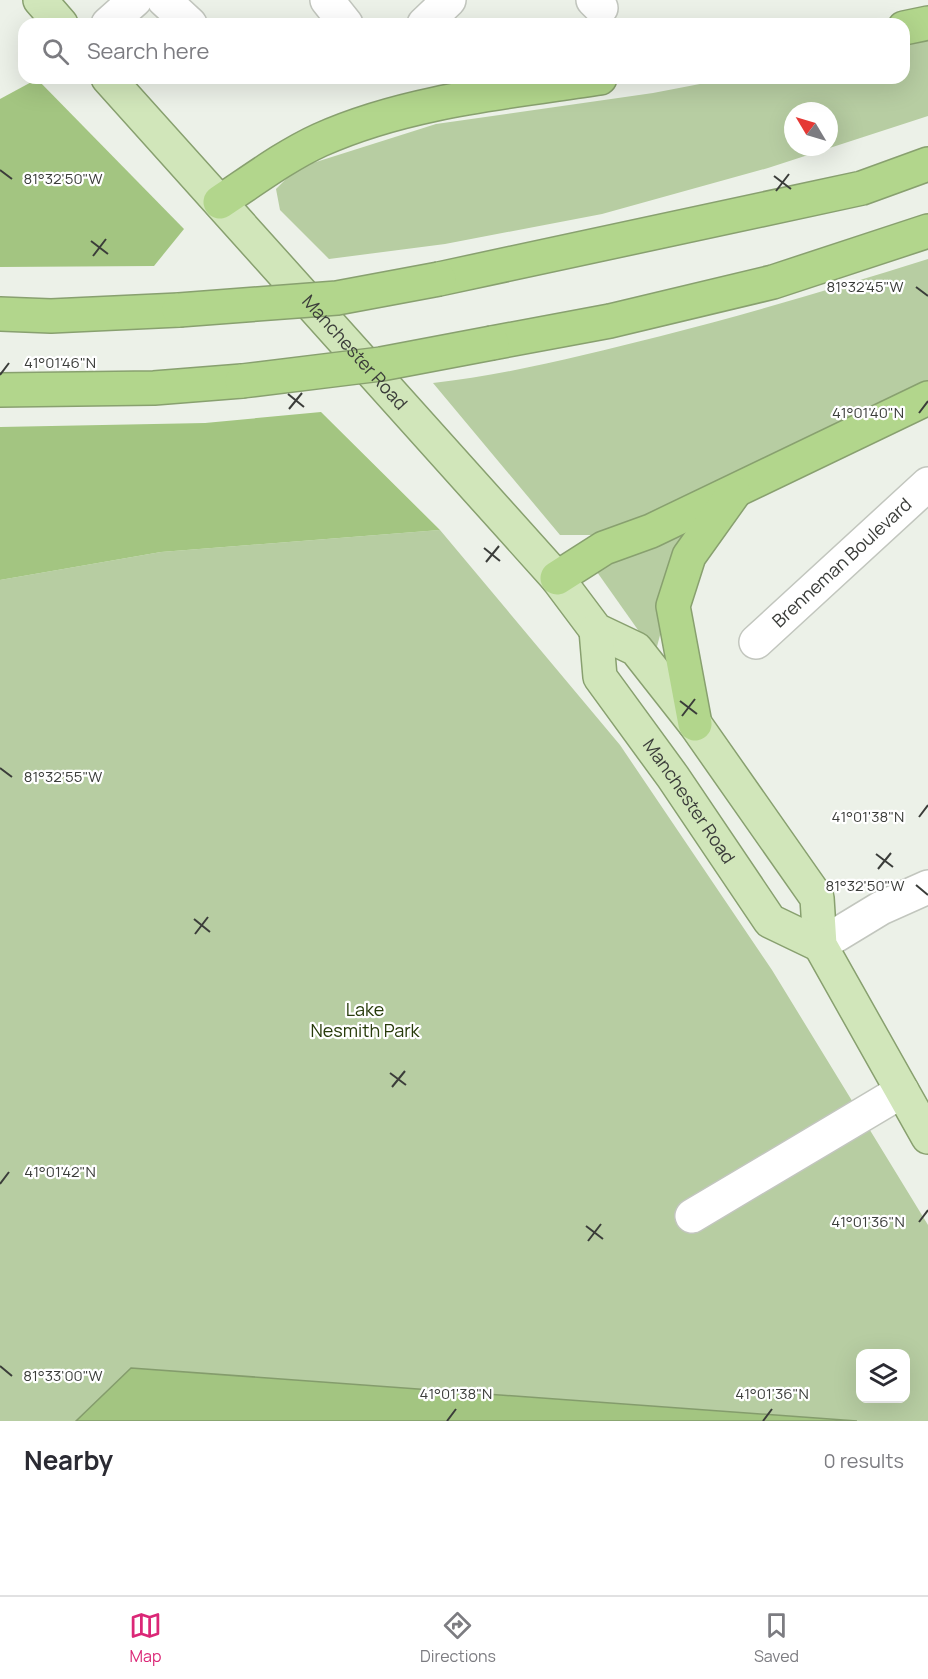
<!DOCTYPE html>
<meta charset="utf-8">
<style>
body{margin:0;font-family:Manrope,sans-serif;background:#f7f7f7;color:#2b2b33}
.controls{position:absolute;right:18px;bottom:18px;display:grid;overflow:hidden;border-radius:12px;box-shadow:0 6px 24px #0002}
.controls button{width:54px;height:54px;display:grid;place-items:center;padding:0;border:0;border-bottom:2px solid #e1e1e2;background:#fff;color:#2b2b33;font:30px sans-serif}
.compass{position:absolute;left:784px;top:102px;width:54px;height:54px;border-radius:50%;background:#fff;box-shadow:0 6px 24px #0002;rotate:308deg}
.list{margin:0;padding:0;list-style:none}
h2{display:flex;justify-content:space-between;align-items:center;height:78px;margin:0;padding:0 24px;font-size:26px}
h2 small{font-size:20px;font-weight:400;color:#7c7c81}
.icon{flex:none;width:33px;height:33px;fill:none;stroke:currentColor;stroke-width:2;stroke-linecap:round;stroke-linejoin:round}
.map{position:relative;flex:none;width:928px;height:1421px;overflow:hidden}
.search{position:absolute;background:#fff;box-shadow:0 6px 24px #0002;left:18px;right:18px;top:18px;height:66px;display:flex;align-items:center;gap:15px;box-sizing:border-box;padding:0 21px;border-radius:18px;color:#7c7c81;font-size:22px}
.sheet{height:174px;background:#fff}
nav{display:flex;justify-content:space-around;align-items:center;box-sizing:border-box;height:84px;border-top:2px solid #e1e1e2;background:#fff;font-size:16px;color:#7c7c81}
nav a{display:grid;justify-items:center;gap:3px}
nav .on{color:#db2777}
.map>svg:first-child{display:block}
</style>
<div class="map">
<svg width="928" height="1421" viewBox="0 0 928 1421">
<rect width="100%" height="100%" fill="#ecf1e8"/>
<g fill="#b7cda2" fill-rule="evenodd">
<path d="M 928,40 L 928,116 L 768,168 L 602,214 L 445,244 L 329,259 L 280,210 L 276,189 L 297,168 L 436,124 L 653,93 L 731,78 L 904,78 L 904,45 ZM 793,111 L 829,111 L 829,147 L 793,147 Z"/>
<path d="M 928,259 L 928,381 L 731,474 L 667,512 L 612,535 L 560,535 L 433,383 C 511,374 585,355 661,336 C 751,313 839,287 928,259 Z"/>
<path d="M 440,530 L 620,745 L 772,970 L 928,1225 L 928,1421 L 857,1421 L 131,1368 L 76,1421 L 0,1421 L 0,580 L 161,552 ZM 860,1354 L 906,1354 L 906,1398 L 860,1398 Z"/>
<polygon points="688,530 655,654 597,572 622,557"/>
</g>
<g fill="#a3c581">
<polygon points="37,79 184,229 154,266 0,267 0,99"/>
<polygon points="321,412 440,530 161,552 0,580 0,427 205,423"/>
</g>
<polygon fill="#a3c581" stroke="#849c6c" stroke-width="1.5" points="131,1368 857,1421 76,1421"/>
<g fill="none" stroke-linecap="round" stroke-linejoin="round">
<defs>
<g id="minor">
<polyline points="164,0 190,24"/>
<polyline points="327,0 346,24"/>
<polyline points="593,0 601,8"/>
<polyline points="108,24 135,0"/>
<polyline points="424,24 449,0"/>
<path id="s1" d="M 756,642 L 928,484"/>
<polyline points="820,945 881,908 928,887"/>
<polyline points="692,1216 902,1091"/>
</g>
<g id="major">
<polyline points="40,0 61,24"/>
<path id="s2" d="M 108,78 L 557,578 L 596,630 L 636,649 L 695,724 L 817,898 L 820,945 L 928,1137"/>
<path id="s3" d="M 596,630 L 600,677 L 673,777 L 770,921 L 820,945"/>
</g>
<g id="highway">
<polyline points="904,28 928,23"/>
<path d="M 220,202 C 252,181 285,156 320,140 C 407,101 507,92 600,78"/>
<polyline points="439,279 862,188 928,164"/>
<polyline points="0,314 51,316 179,310"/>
<polyline points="492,343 610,321 773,282 928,231"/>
<polyline points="0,390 154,388 242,381"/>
<polyline points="557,578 604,548 651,531 928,398"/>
<polyline points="695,724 673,606 689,556 734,493"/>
</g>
</defs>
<use href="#minor" stroke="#c2c6be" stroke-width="36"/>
<use href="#major" stroke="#88a06f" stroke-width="36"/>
<use href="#highway" stroke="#88a06f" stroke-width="36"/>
<use href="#minor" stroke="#fff" stroke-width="33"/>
<use href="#major" stroke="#d1e6ba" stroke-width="33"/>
<use href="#highway" stroke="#b2d68c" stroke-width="33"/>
<defs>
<g id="highway-bridge">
<polyline points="179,310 337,298 439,279"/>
<polyline points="242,381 381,364 492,343"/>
</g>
</defs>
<use href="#highway-bridge" stroke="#88a06f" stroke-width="36" stroke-linecap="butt"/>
<use href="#highway-bridge" stroke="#b2d68c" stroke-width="33"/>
</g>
<path fill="none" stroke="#3b3d3a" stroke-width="2" d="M 0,170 L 12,179M 774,176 L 791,189M 776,191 L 789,174M 91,241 L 108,254M 93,256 L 106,239M 916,287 L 928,296M 0,375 L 9,363M 288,394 L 304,407M 289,409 L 302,393M 919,413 L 928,401M 484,548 L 500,561M 486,562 L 499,546M 680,701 L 697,714M 682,716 L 695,699M 0,768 L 12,777M 919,817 L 928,805M 876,854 L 893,867M 878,869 L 891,853M 916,885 L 928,895M 194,919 L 210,932M 195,934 L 208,917M 390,1073 L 406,1085M 392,1087 L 405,1071M 0,1184 L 9,1172M 919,1222 L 928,1210M 586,1226 L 603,1239M 588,1241 L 601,1224M 0,1366 L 12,1376M 447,1421 L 456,1409M 763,1421 L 772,1409"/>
<g text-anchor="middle" stroke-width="4.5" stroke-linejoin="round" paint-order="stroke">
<g font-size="18" fill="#3b3d3a" stroke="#fff">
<text dy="6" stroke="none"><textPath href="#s2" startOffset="369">Manchester Road</textPath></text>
<text dy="6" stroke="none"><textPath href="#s1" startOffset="117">Brenneman Boulevard</textPath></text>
<text dy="6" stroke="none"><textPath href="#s3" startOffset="200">Manchester Road</textPath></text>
</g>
<g font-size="18" fill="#273b0a" stroke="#fff">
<text x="365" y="1016">Lake<tspan x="365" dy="21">Nesmith Park</tspan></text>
</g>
</g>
<g font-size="15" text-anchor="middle" fill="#3b3d3a" stroke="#fff" stroke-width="4.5" stroke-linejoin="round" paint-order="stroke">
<text x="63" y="184">81°32'50"W</text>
<text x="865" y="292">81°32'45"W</text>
<text x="60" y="368">41°01'46"N</text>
<text x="868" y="418">41°01'40"N</text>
<text x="63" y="782">81°32'55"W</text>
<text x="868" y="822">41°01'38"N</text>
<text x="865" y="891">81°32'50"W</text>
<text x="60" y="1177">41°01'42"N</text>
<text x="868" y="1227">41°01'36"N</text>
<text x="63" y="1381">81°33'00"W</text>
<text x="456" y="1399">41°01'38"N</text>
<text x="772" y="1399">41°01'36"N</text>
</g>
</svg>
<div class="controls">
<button><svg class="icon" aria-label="layers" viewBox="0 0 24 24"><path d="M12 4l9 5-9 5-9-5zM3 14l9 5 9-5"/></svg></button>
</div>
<svg class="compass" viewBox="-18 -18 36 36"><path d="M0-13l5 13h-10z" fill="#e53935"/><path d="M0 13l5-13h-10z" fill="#7c7c81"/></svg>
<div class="search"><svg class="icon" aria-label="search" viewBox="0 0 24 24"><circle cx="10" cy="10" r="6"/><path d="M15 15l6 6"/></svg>Search here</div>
</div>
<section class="sheet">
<h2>Nearby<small>0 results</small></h2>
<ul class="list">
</ul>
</section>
<nav>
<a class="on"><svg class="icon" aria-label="map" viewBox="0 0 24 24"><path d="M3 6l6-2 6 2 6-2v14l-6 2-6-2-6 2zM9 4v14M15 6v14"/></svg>Map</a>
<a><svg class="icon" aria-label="directions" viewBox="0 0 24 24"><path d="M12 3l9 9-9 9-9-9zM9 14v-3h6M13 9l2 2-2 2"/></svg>Directions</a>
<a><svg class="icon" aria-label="saved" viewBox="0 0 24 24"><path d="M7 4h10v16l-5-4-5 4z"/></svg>Saved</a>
</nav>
